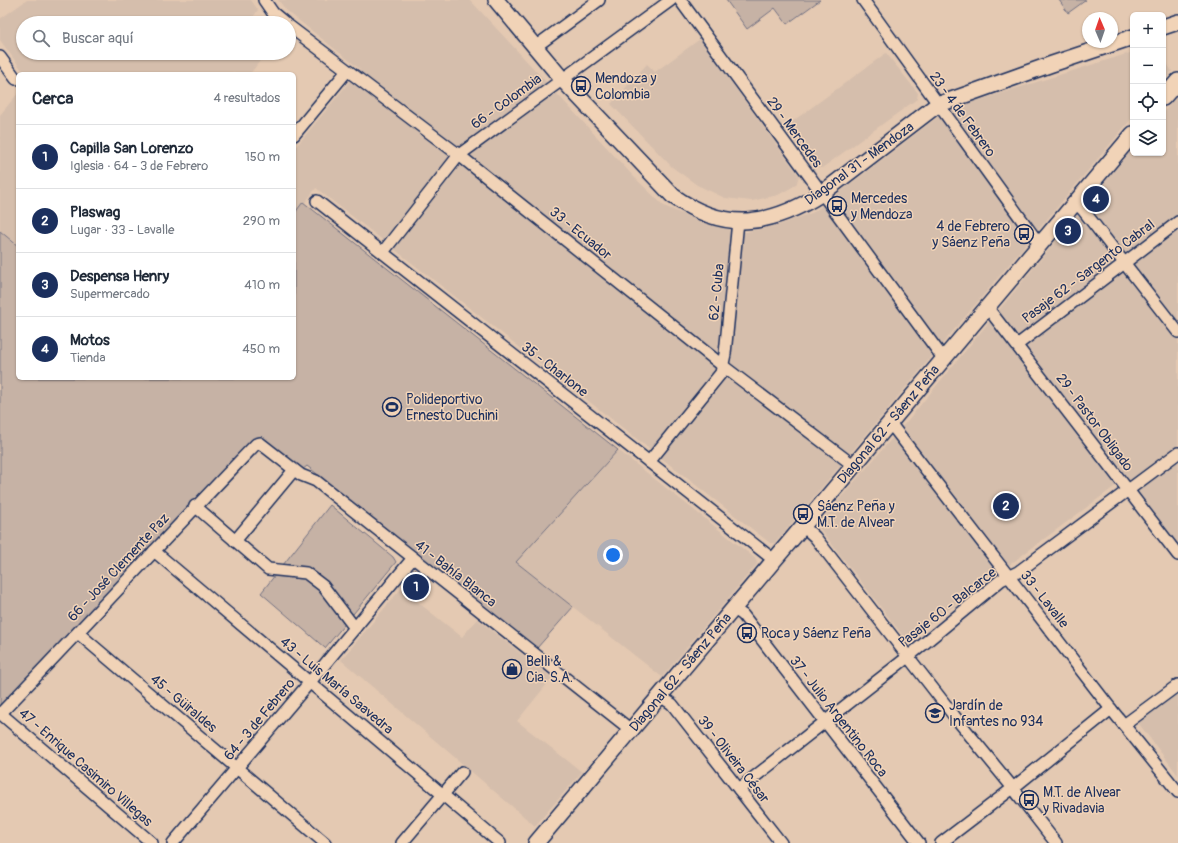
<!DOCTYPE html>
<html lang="es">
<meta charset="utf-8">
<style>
body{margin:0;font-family:Pangolin,sans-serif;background:#f6f6f7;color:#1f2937}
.controls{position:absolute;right:12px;top:12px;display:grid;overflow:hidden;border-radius:6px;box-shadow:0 1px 3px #0004}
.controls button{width:36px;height:36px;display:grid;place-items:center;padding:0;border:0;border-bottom:1px solid #e0e1e3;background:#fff;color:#1f2937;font:20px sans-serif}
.compass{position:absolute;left:1082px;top:12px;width:36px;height:36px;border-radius:50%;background:#fff;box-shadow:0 1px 3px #0004;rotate:358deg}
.you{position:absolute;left:613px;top:555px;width:14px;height:14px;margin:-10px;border:3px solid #fff;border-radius:50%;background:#1a73e8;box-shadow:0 0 0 6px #1a73e833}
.badge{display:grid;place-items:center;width:26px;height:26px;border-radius:50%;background:#1b2f5e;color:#fff;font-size:13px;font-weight:700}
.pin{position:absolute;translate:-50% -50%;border:2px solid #fff;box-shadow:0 1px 4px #0006}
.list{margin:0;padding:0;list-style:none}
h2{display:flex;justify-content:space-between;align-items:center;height:52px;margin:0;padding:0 16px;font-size:17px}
h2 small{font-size:13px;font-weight:400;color:#747a83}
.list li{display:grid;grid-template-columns:26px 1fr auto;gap:12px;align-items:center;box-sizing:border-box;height:64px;padding:0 16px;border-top:1px solid #e0e1e3}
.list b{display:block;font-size:15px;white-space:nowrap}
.list p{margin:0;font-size:13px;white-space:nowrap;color:#747a83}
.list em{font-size:13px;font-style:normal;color:#747a83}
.icon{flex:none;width:22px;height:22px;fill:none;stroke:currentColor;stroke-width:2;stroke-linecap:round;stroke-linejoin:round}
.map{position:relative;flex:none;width:1178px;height:843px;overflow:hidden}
.search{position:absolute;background:#fff;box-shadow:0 1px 3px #0004;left:16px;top:16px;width:280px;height:44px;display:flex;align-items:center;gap:10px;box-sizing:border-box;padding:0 14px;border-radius:22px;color:#747a83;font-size:15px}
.panel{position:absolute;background:#fff;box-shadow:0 1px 3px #0004;left:16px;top:72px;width:280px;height:308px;border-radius:6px}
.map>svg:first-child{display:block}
</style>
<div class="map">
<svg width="1178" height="843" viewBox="0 0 1178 843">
<rect width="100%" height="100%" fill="#e4c9b2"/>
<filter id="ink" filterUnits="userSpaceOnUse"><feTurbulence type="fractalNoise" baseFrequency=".025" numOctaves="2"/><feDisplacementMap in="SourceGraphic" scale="8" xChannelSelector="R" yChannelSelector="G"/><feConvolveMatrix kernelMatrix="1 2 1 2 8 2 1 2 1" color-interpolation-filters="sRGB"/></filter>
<g filter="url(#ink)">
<g fill="#d5beac">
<polygon points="27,0 251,0 258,10 249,23 23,23 23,53 266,53 250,74 236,74 233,72 231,74 25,74 0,40 0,19"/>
<polygon points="278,0 470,0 634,177 664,206 706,224 746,232 779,225 814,212 947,110 1133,52 1133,117 775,543 770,543 316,188 294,217 294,149 360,69 287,11"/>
<polygon points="700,39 799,176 796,185 778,195 752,201 725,198 697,185 672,167 611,104 647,64 655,72"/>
<polygon points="886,53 918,93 917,99 822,168 815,167 785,127"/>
<polygon points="1163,58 1172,71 1163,81"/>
<polygon points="18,93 18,246 0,231 0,115"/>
<polygon points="1178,95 1178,544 1126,478 907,641 817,525 908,420 1133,148 1133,153 1163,153 1163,113"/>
<polygon points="618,450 756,559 757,564 662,677 516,562"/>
<polygon points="401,589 462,637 477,619 552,678 517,721 582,772 535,826 341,660 393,598"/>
<polygon points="1178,690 1178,775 1136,720"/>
</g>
<g fill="#c6b2a5" stroke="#707082">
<polygon points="726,0 820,0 787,24 775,8 747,29"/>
<polygon points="1059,0 1086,0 1068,13"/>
<polygon points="303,202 618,450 516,562 573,607 537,648 307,466 302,470 258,437 0,708 0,231 18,246 18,378 294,378 294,214"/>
<polygon points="330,505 393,557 396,562 325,648 261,593"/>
</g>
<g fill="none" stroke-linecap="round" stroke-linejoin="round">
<defs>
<g id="street">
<polyline points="264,0 273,13 285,23"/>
<polyline points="680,0 943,358"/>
<polyline points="863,0 1040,245"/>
<polyline points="289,26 459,155 723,366 853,465"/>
<polyline points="535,47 599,0"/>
<polyline points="0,57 16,79"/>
<polyline points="294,135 347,71"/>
<polyline points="317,201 774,560"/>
<polyline points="1075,202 1083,210 1178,332"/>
<polyline points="383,252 459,155 671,0"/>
<polyline points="987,307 1178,555"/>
<polyline points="1017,345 1178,222"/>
<polyline points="890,423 1111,709 1178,792"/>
<polyline points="649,462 721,373 725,354 738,221"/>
<polyline points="195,506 268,569 306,573 323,586 355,628"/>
<polyline points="803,526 815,537 955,717 1013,788 1056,843"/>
<polyline points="235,541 294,470"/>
<polyline points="154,551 500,843"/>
<polyline points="734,609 743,615 753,628 919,843"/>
<polyline points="78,633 325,843"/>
<polyline points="660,696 672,704 781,843"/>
<polyline points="0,713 152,843"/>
<path d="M 0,714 C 86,625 170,533 256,444 L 260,443 L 301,475 L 316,481 L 631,730"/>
<polyline points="1124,725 1178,685"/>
<polyline points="739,789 909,656 1001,580 1018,572 1178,453"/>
<polyline points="173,843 310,682 413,558"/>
<polyline points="402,843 462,772"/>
<polyline points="941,843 1013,788 1111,709"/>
</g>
<g id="secondary">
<path d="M 496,0 L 562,79 L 673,196 C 725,233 770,226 821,194 L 937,105 L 1052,64 L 1133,37"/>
<polyline points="1163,27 1178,22"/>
<polyline points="1163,98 1178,81"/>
<polyline points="536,843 1133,134"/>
</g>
</defs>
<use href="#street" stroke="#1b2f5e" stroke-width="14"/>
<use href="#secondary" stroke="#1b2f5e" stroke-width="18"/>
<use href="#street" stroke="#f1d3b7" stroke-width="11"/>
<use href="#secondary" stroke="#f1d3b7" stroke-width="15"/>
</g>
</g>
<defs>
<symbol id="bus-ring" viewBox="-11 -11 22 22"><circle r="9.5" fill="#f1d3b7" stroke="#1b2f5e" stroke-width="1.5"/><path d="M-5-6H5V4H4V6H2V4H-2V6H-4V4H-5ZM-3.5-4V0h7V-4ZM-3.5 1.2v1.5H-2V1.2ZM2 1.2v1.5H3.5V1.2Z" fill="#1b2f5e"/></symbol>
<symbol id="stadium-ring" viewBox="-11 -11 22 22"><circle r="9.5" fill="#f1d3b7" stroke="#1b2f5e" stroke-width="1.5"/><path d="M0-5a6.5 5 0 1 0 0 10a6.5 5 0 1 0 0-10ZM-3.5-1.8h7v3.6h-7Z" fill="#1b2f5e"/></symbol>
<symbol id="shop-ring" viewBox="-11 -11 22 22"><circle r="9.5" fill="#f1d3b7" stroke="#1b2f5e" stroke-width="1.5"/><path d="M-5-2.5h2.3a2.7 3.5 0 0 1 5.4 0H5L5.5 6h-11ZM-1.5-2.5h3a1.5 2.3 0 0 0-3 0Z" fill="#1b2f5e"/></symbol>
<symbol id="school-ring" viewBox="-11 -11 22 22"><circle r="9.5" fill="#f1d3b7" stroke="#1b2f5e" stroke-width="1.5"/><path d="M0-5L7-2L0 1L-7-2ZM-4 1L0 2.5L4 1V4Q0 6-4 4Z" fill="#1b2f5e"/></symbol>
</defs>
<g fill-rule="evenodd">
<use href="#bus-ring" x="570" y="75" width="22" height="22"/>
<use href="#bus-ring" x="826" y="195" width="22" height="22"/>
<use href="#bus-ring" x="1013" y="223" width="22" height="22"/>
<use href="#stadium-ring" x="381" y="396" width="22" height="22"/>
<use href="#bus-ring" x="792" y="503" width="22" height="22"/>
<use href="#bus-ring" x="736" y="622" width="22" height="22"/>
<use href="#shop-ring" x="501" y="658" width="22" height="22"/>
<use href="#school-ring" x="924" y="702" width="22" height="22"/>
<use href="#bus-ring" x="1018" y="789" width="22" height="22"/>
</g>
<g text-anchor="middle" stroke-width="3" stroke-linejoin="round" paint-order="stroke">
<g font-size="14" fill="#1b2f5e" stroke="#f1d3b7" text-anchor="start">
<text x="595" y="83">Mendoza y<tspan x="595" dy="16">Colombia</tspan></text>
<text x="851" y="203">Mercedes<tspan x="851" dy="16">y Mendoza</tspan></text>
<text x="1010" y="231" text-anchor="end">4 de Febrero<tspan x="1010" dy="16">y Sáenz Peña</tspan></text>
<text x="406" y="404">Polideportivo<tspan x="406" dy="16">Ernesto Duchini</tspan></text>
<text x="817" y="511">Sáenz Peña y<tspan x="817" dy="16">M.T. de Alvear</tspan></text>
<text x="761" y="638">Roca y Sáenz Peña</text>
<text x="526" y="666">Belli &amp;<tspan x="526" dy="16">Cia. S.A.</tspan></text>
<text x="949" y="710">Jardín de<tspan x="949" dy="16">Infantes nº 934</tspan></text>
<text x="1043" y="797">M.T. de Alvear<tspan x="1043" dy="16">y Rivadavia</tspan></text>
</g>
<g font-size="14" fill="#1b2f5e" stroke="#f1d3b7">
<text transform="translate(506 101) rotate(-36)" y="5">66 - Colombia</text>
<text transform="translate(963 114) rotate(54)" y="5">23 - 4 de Febrero</text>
<text transform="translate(795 132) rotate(54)" y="5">29 - Mercedes</text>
<text transform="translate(859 163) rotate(-36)" y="5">Diagonal 31 - Mendoza</text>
<text transform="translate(581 233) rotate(39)" y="5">33 - Ecuador</text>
<text transform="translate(1088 271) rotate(-37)" y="5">Pasaje 62 - Sargento Cabral</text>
<text transform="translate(716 292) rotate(-84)" y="5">62 - Cuba</text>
<text transform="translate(555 369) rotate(38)" y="5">35 - Charlone</text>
<text transform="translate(1095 422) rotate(53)" y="5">29 - Pastor Obligado</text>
<text transform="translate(888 424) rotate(-50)" y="5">Diagonal 62 - Sáenz Peña</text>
<text transform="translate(118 567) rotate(-47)" y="5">66 - José Clemente Paz</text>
<text transform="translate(456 573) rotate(38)" y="5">41 - Bahía Blanca</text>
<text transform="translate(1045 599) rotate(52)" y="5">33 - Lavalle</text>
<text transform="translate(947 607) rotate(-38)" y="5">Pasaje 60 - Balcarce</text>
<text transform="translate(680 672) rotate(-50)" y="5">Diagonal 62 - Sáenz Peña</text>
<text transform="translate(337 685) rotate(40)" y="5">43 - Luis María Saavedra</text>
<text transform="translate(184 703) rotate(40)" y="5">45 - Güiraldes</text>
<text transform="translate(839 716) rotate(52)" y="5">37 - Julio Argentino Roca</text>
<text transform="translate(259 719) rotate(-50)" y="5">64 - 3 de Febrero</text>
<text transform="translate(734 759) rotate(52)" y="5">39 - Oliveira César</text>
<text transform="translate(86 767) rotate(41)" y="5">47 - Enrique Casimiro Villegas</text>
</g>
</g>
</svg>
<div class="controls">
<button>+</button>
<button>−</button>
<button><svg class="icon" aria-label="locate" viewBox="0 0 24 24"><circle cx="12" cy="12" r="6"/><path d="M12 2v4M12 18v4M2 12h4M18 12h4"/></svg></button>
<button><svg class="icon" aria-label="layers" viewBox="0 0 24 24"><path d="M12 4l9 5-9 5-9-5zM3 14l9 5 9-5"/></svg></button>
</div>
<svg class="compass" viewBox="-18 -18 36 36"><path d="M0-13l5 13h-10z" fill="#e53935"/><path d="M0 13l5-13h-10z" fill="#747a83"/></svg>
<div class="you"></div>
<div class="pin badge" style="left:416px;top:587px">1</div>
<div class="pin badge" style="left:1006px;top:506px">2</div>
<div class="pin badge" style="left:1068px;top:231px">3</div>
<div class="pin badge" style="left:1096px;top:199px">4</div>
<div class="search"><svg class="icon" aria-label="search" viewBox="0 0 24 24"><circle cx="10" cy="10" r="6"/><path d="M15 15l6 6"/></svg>Buscar aquí</div>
<section class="panel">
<h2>Cerca<small>4 resultados</small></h2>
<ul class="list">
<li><span class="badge">1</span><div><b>Capilla San Lorenzo</b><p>Iglesia · 64 - 3 de Febrero</p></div><em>150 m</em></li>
<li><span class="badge">2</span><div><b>Plaswag</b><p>Lugar · 33 - Lavalle</p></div><em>290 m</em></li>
<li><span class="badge">3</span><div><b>Despensa Henry</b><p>Supermercado</p></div><em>410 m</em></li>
<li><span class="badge">4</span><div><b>Motos</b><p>Tienda</p></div><em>450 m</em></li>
</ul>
</section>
</div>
